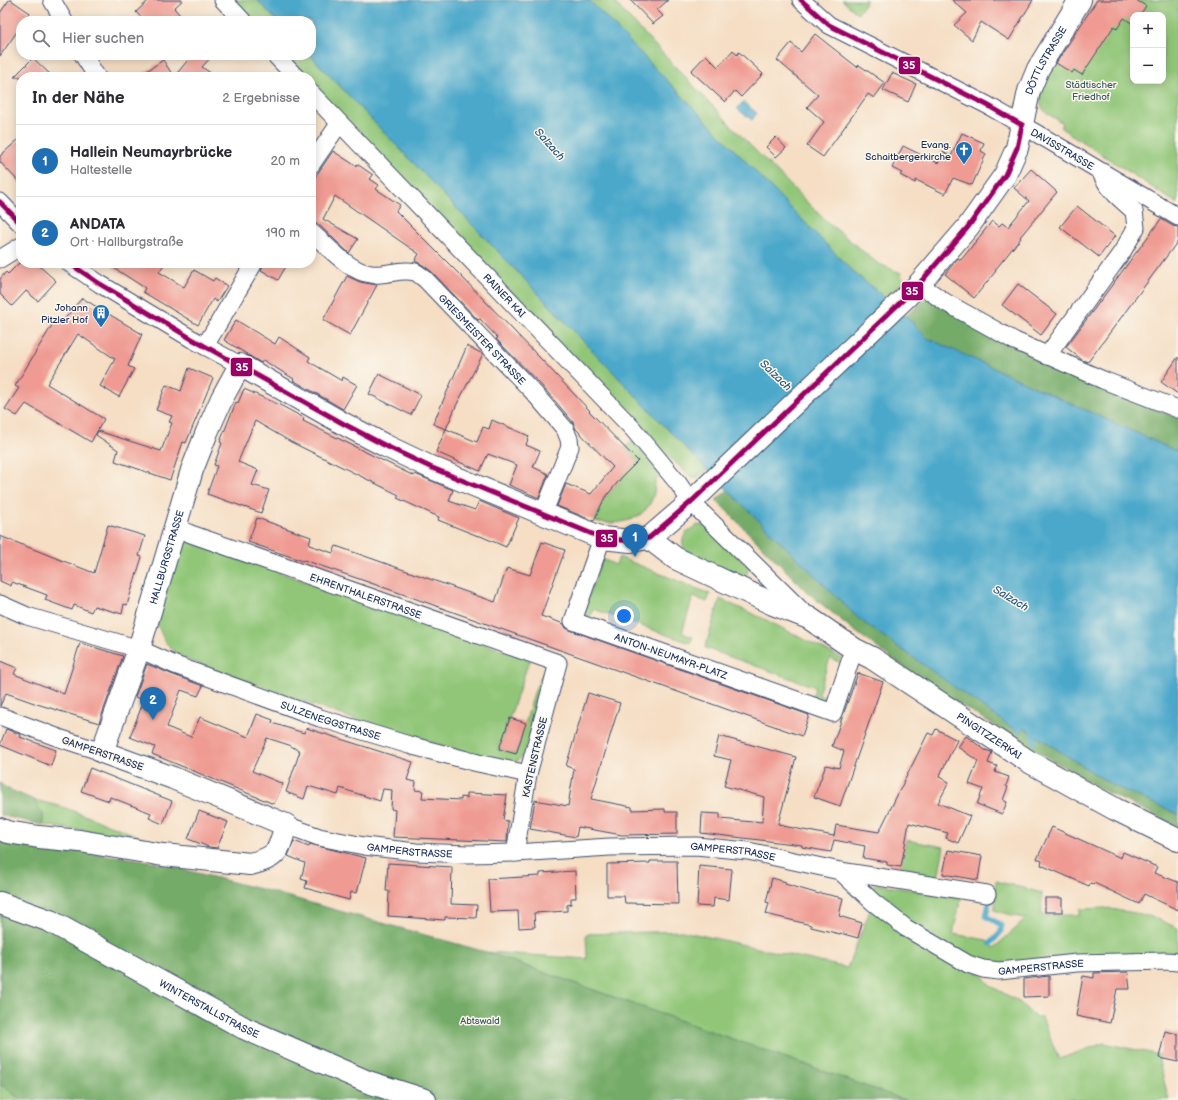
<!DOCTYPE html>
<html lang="de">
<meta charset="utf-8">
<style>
body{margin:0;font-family:"Balsamiq Sans",sans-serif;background:#f2f2f3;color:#2b2b33}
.controls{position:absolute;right:12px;top:12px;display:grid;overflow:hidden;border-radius:8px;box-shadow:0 2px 10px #0003}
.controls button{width:36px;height:36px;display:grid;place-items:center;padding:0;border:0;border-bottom:1px solid #e1e1e2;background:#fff;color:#2b2b33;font:20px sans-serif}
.you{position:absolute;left:624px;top:616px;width:14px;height:14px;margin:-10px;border:3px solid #fff;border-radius:50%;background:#1a73e8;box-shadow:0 0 0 6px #1a73e833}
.badge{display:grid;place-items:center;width:26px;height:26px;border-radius:50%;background:#1f6fb2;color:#fff;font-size:13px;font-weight:700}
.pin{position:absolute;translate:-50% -33px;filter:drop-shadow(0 1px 2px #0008)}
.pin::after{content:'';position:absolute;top:21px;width:14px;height:12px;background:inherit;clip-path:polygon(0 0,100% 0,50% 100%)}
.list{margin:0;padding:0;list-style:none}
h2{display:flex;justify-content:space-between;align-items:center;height:52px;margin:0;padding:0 16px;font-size:17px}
h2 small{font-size:13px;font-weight:400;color:#7c7c81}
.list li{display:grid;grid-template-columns:26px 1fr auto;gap:12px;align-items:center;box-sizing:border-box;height:72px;padding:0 16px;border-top:1px solid #e1e1e2}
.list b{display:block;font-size:15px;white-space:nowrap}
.list p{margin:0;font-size:13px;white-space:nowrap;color:#7c7c81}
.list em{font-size:13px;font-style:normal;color:#7c7c81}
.icon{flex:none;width:22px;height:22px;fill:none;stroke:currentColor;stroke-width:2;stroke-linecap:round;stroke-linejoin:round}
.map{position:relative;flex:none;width:1178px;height:1100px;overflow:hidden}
.search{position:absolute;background:#fff;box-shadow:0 2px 10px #0003;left:16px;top:16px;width:300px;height:44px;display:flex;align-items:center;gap:10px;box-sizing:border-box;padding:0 14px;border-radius:16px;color:#7c7c81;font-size:15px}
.panel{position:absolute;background:#fff;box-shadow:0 2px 10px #0003;left:16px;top:72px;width:300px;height:196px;border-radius:16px}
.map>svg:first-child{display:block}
</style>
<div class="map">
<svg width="1178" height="1100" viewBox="0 0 1178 1100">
<rect width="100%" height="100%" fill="#fbf7ec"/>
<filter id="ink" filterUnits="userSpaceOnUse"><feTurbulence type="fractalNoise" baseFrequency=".025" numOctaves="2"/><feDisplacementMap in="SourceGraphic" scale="8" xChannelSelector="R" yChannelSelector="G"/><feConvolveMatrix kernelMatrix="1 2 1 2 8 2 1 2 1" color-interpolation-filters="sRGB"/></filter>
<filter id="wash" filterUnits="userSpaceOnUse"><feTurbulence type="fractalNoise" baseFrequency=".012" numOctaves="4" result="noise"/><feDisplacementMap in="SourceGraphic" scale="16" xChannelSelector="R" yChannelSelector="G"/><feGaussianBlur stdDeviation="0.9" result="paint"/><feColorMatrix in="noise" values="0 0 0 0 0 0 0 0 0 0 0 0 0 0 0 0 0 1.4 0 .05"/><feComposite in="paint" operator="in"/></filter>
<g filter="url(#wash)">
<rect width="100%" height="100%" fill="#f5dec4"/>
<g fill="#91c678" stroke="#567a6b" fill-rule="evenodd">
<polygon points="230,0 257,0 277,21 251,21"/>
<polygon points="589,0 612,0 746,141 824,219 877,263 901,273 903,282 885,298 851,270"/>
<polygon points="842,0 867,0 858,14"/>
<path d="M 1097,0 L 1178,0 L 1178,204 L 1061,128 L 1063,123 C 1043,111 1036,110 1043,84 ZM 1133,15 L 1163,15 L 1163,81 L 1133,81 Z"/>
<polygon points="283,55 310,55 707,470 698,477 692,478 652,441 311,84 311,77 304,77"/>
<path d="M 633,441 L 656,469 L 659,476 C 652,485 656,488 653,497 C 644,522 617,526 594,521 L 604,499 L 622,477 L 638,461 L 625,447 Z"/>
<path d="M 698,525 L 705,526 L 749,567 C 747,578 742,579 732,576 L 685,551 C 679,537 686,531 698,525 Z"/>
<path d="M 186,540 L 531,660 L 527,667 L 499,749 L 516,754 L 535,690 L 544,671 L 546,677 L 525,752 C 519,762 516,763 505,763 L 373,726 L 193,662 L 178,655 L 165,642 L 158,626 L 157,614 L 181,545 Z"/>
<polygon points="619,557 710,594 707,602 693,597 682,633 693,637 690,643 593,609 588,620 581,617 602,559 616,565"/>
<polygon points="720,599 762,618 843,659 841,663 830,658 818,694 830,699 827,705 812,699 815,687 705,648"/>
<polygon points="34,800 63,807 154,842 43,825 43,814"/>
<polygon points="906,840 944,847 938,878 900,871"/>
<path d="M 996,881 L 1042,893 L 1042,915 L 1080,915 L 1080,909 L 1105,908 L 1147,915 L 1178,928 L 1178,951 L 1163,954 L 1003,964 L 971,959 L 906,922 L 870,890 L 870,887 L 875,884 L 961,898 L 953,934 L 987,940 L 994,948 L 1026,919 L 994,910 C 997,900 994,891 996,881 Z"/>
<polygon points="871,908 980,973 991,986 1018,1001 1036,1018 1042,1018 1059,1059 1104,1043 1160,1055 1159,1062 1169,1100 1078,1100 1073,1099 1072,1100 905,1100 486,952 587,959 586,934 682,931 847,968"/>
<polygon points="0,1084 20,1099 22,1100 0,1100"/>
</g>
<g fill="#74ab68" stroke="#486d63">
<polygon points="927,298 1008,343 1126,398 1178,418 1178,452 927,338 906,316"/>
<polygon points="728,490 859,619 1019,732 1024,728 1112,785 1178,814 1178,826 1108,793 1014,738 921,680 852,629 807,592 716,500"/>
<polygon points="0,783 6,788 34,800 43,814 43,825 0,815"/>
<polygon points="0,840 150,861 268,891 486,952 905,1100 22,1100 0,1084"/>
</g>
<g fill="#4ca8ca" stroke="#346c94">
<polygon points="257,0 589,0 851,270 899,309 927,338 1178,452 1178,814 1112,785 1024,728 1019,733 859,619 698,461 310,55 311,55 311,21 277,21"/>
<polygon points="743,102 757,113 752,120 737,109"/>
</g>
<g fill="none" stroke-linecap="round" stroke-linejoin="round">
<g stroke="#4ca8ca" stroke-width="5">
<polyline points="1031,727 1035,742"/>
<polyline points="989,903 986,916 1001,925 1001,932 990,944"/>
</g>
</g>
<g id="blocks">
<g fill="#ef9b93">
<polygon points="9,0 11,0 30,13 25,21 21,21 21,26 0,56 0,13"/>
<polygon points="149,0 183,0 174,8 185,21 144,21 136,12"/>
<polygon points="630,0 668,0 657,10 663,16 653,24"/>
<polygon points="952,0 1033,0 1009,40 981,22 972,40 954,25 967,13"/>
<polygon points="1097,0 1136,0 1146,6 1140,15 1133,15 1133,24 1124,18 1117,29 1114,26 1082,75 1074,70 1072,73 1056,63"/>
<polygon points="815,34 857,67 859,65 885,83 874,98 868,94 823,157 807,146 824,122 807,107 818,95 777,60 791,43 801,52"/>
<polygon points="733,50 737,55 739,52 763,74 741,97 735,91 725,102 691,71 706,55 718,67"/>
<polygon points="192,55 213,55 202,67 216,77 138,77 163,60 174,77"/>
<polygon points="33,58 53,77 14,77"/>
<polygon points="892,73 916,84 908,102 883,90"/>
<polygon points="962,133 984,143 981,151 986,154 972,185 953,178 945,194 916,180 915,183 900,175 902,173 892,168 903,146 938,163 942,152 951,156"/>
<polygon points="21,137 21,184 0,162 0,156"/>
<polygon points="776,137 786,148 776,157 766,147"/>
<polygon points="333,151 356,166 357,164 373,175 370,179 379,185 376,189 400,205 396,211 460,275 540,358 590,411 589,411 638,461 622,477 604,499 594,521 557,506 566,484 591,494 613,467 576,429 573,422 542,386 496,339 498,338 480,319 478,320 432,272 423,265 415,261 419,254 335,196 323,219 358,239 349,253 318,224 311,222 311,183"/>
<polygon points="1031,169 1057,192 1020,237 1021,238 995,270 996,271 974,298 945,274 958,258 961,260 992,221 999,226 1002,223 1008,227 1029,201 1014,188"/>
<polygon points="1077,206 1115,236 1099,257 1060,227"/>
<polygon points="1161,219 1173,226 1178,227 1178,241 1088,362 1082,360 1066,347"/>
<polygon points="19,263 36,263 56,281 38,301 26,291 12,306 0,294 0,279 6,272 8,274"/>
<polygon points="106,263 165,263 159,272 184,287 194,270 213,281 215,278 227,286 217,302 213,299 198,325 143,292 145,288"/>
<polygon points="264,263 288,263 278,280 261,270"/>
<polygon points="347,276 360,282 377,285 350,335 323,320"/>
<polygon points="1018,284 1057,314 1041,335 1002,305"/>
<polygon points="82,298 142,334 128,366 134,369 119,397 100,386 115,359 78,334 47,384 104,419 91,442 26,404 17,416 5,409 19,388 15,386 57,317 62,322"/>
<polygon points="236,320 275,344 279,337 310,357 308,361 342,381 343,377 357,385 343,409 293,380 294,379 263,360 261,363 224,340"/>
<polygon points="467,346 483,354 456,406 446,429 433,424"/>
<polygon points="1178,357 1178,394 1161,382"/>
<polygon points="189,368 213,378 186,443 183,442 170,480 115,461 118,450 96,435 98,431 161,451 172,423 169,422 172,416 156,410 166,385 181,391"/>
<polygon points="379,374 421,395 411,415 369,394"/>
<polygon points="244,389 280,405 304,418 303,421 414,476 415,474 453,490 449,501 475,510 479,501 519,518 506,547 478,535 478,536 438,520 439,517 397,498 399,495 291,442 255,421 238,462 258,470 252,485 269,490 261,513 207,494 217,466 214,465 222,443 220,442 236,402 238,403"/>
<polygon points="492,420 529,436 526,445 540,451 533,467 548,474 539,498 509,485 517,465 488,454 480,471 436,452 446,429 477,442 483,427 489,429"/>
<polygon points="257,518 311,537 309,545 333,553 336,546 495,602 507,568 530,575 542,542 565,550 541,616 564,624 566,628 570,630 809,715 802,736 394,591 304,560 303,561 248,542"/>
<polygon points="108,525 145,536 139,556 142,557 127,605 124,604 122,614 94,606 91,612 74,605 72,610 45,600 47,595 12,582 11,586 0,581 0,536 94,573"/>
<polygon points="80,643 123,656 99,723 37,704 6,693 0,706 0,661 17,668 14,674 64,694"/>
<polygon points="147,664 171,674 203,686 198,696 181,690 167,727 191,737 200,717 248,737 257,714 273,720 272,723 304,733 306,728 413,762 407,780 416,782 415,790 423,791 422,798 461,800 461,797 467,798 467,793 507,795 503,820 508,821 507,842 393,837 395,810 391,809 392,790 383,789 380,801 340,788 338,795 308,786 304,799 286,792 300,751 289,745 267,738 252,771 283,784 274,804 152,754 155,747 130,737 144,700 135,697"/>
<polygon points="858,673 883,682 840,806 814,797 826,765 839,768 844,751 832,746"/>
<polygon points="588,693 620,703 591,799 632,807 632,810 665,809 665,812 677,812 677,834 622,835 578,827 576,837 530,829 535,800 568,806 574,769 566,766"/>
<polygon points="510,718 526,723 516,754 499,749"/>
<polygon points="6,729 21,735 20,737 56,750 51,766 0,745"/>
<polygon points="936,729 957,740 939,777 949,782 938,803 970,816 958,843 946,838 948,833 909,823 901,867 887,865 887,862 863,858 865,846 834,840 831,852 802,847 802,845 701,833 702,813 720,814 720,819 753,822 753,821 762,822 764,797 724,786 731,760 714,756 719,736 796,757 778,824 783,825 783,826 834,836 836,825 879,832 928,733 933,735"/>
<polygon points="966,736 985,750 992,752 988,763 997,766 995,772 1009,777 1006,786 1008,787 1003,800 1007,802 1002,814 977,804 983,789 969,784 978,761 958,747"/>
<polygon points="90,768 172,801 163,824 149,818 151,813 110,797 109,801 81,791"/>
<polygon points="199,811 228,822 217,848 209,847 188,839"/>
<polygon points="1052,827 1121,858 1123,852 1157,867 1154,873 1178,882 1178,910 1144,894 1139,904 1094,883 1093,884 1090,883 1089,886 1041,865 1042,861 1037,859"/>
<polygon points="294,841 309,847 310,844 366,858 357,893 351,892 349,900 305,888 307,881 301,879 305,863 288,856"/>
<polygon points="948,850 982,856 978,880 943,874"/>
<polygon points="650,861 677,861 678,904 625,903 624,896 607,896 607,864 650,863"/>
<polygon points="388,863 452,867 451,904 477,905 476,918 445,917 445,920 388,916 389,891 386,891"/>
<polygon points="699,866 732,869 729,900 714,898 713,907 697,906"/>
<polygon points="575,871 576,898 571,898 571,904 567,905 567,911 534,913 535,927 519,928 518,911 490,912 488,879 540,876 540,873"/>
<polygon points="772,878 786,882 785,884 819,894 820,893 843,898 839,916 862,923 858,938 840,933 840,934 811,927 811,925 766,914 769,903 766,902"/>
<rect x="1045" y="898" width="17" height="14"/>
<polygon points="1128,972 1130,989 1117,989 1110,1023 1076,1016 1083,976 1094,978 1094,973"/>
<polygon points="1049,976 1049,996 1024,997 1024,979"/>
<polygon points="1165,1031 1178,1034 1178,1062 1159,1058"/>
</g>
</g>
</g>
<g filter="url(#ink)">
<use href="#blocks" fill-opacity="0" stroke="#3c496d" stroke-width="1"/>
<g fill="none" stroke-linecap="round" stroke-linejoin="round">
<defs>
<g id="street">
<polyline points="52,0 64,21"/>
<polyline points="223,0 243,21"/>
<path id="s1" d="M 801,0 L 829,25 L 987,105 L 1048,140 L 1178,217"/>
<polyline points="83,55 97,77"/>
<polyline points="275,55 296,77"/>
<path id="s2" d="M 311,93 L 633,429 L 678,483 L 691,502 L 805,614"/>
<polyline points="311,165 339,124"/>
<polyline points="0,202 21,224"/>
<path id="s3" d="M 311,232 C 327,245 349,272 371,274 C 386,276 400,268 415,272 C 418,273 422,277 425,279 L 534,393 L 565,429 L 569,439 L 570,447 L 543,514"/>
<polyline points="0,259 21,246"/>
<polyline points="69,263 100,284 192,339 240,365"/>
<polyline points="919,284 945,302 1015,341 1103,380 1178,409"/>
<polyline points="205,346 254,263"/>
<path d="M 1047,356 L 1122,252 L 1136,228 L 1134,211 C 1121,200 1109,190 1102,175"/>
<path id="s4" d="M 175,527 L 191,534 L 558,663 L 528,774 L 515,853"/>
<path id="s5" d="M 602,538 L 573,621 L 833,713 L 854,649"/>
<path id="s6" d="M 0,604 L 27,616 L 139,649 L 175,665 L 320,718 L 409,745 L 478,763 L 528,774"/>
<polyline points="0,716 59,738 102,752"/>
<path id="s7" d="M 286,825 L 319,837 L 364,846 L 416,852 L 468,854 L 515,853 L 610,847 L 696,846 L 748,851 L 840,871 L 987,894"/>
<path id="s8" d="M 840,871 L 873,902 L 906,928 L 968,964 L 983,969 L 999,971 L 1077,963 L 1166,961 L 1178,962"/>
</g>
<g id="secondary">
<path id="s9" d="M 649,538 L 675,558 L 773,604 L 809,618 L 854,649 L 872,658 L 1028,761 L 1115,809 L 1178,840"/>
<path id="s10" d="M 0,829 L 7,832 L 39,837 L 80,841 L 163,855 L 250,864 C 279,857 278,851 286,825 L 173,778 L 102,752 L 139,649 L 192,470 L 207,432 L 222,398 L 240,365 L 344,424 L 386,446 L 430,467 L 602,538 L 631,541 L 649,538 L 691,502 L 906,297 L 919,284 L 968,227 L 1005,175 L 1017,148 L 1029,91 L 1038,69 L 1080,0"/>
<path id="s11" d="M 0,903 L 50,921 L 244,1028 L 368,1082 L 425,1100"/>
</g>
</defs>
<use href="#street" stroke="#3c496d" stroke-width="19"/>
<use href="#secondary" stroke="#3c496d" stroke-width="24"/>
<use href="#street" stroke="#fff" stroke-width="17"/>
<use href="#secondary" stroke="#fff" stroke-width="22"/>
<defs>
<g id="bus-1">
<polyline points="801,0 829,25 987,105 1022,125"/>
<polyline points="0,202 21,224"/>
<polyline points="69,263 100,284 192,339 344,424 386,446 430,467 602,538 631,541 649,538 691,502 906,297 919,284 968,227 1005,175 1017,148 1022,125"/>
</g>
</defs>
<use href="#bus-1" stroke="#fbf7ec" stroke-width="8"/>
<use href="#bus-1" stroke="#906" stroke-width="5"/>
</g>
</g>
<defs>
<symbol id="church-pin" viewBox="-11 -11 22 30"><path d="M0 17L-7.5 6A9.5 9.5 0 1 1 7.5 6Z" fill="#1f6fb2" stroke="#fbf7ec"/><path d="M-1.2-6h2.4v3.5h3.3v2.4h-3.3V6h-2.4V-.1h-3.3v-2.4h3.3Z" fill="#fff"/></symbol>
<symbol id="building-pin" viewBox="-11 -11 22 30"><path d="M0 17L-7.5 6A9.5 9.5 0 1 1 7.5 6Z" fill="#1f6fb2" stroke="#fbf7ec"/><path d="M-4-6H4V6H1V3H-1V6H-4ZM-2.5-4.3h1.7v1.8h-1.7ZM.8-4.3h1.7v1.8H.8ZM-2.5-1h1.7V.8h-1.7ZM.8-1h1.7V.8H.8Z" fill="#fff"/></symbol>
</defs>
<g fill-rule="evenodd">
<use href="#church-pin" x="954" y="140" width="20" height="27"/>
<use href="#building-pin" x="91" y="303" width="20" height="27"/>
</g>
<g text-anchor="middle" stroke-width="3" stroke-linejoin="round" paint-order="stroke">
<g font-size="10" fill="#1b2f5e" stroke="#fbf7ec">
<text dy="4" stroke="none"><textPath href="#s10" startOffset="2002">DÖTTLSTRASSE</textPath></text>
<text dy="4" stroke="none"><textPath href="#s1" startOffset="302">DAVISSTRASSE</textPath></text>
<text dy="4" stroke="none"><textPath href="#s2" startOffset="280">RAINER KAI</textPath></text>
<text dy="4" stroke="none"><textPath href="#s3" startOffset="214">GRIESMEISTER STRASSE</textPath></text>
<text dy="4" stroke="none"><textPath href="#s10" startOffset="714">HALLBURGSTRASSE</textPath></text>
<text dy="4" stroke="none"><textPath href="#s4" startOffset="203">EHRENTHALERSTRASSE</textPath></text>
<text dy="4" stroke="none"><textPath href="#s5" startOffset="192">ANTON-NEUMAYR-PLATZ</textPath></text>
<text dy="4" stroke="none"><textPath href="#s6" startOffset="351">SULZENEGGSTRASSE</textPath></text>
<text dy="4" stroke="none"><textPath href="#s9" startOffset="395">PINGITZZERKAI</textPath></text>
<text transform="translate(103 753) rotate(19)" y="4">GAMPERSTRASSE</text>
<text transform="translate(534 757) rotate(-77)" y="4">KASTENSTRASSE</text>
<text dy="4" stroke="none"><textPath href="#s7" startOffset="127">GAMPERSTRASSE</textPath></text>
<text dy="4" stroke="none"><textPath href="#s7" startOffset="451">GAMPERSTRASSE</textPath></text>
<text dy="4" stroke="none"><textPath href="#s8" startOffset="233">GAMPERSTRASSE</textPath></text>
<text dy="4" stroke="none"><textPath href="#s11" startOffset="235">WINTERSTALLSTRASSE</textPath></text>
</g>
<g font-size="10" fill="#3e5c66" stroke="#fbf7ec">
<text x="1091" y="88">Städtischer<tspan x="1091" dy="12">Friedhof</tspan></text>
<text x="480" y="1024">Abtswald</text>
</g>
<g font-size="10" fill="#1b2f5e" stroke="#fbf7ec" text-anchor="end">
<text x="951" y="148">Evang.<tspan x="951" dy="12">Schaitbergerkirche</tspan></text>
<text x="88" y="311">Johann<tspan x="88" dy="12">Pitzler Hof</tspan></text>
</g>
<g font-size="11" font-style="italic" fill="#2c5984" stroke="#fbf7ec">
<text transform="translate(550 144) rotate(48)" y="4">Salzach</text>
<text transform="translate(776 375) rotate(44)" y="4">Salzach</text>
<text transform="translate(1011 598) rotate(31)" y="4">Salzach</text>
</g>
</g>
<g stroke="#fbf7ec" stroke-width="1.5">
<rect x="898" y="56" width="23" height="19" rx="4" fill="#906"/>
<rect x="901" y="281" width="23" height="20" rx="4" fill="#906"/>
<rect x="230" y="357" width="23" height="20" rx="4" fill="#906"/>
<rect x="595" y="529" width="23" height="19" rx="4" fill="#906"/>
</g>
<g font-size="11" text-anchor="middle" font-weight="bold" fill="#fff">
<text x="909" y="69">35</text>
<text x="912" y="295">35</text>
<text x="242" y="371">35</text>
<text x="607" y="542">35</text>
</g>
</svg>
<div class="controls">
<button>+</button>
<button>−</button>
</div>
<div class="you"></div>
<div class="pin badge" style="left:635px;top:557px">1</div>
<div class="pin badge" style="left:153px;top:720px">2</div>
<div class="search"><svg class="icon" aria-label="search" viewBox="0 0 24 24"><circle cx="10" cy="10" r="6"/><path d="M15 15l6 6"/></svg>Hier suchen</div>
<section class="panel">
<h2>In der Nähe<small>2 Ergebnisse</small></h2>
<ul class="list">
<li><span class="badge">1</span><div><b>Hallein Neumayrbrücke</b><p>Haltestelle</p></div><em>20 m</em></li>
<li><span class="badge">2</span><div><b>ANDATA</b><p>Ort · Hallburgstraße</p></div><em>190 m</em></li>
</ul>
</section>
</div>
